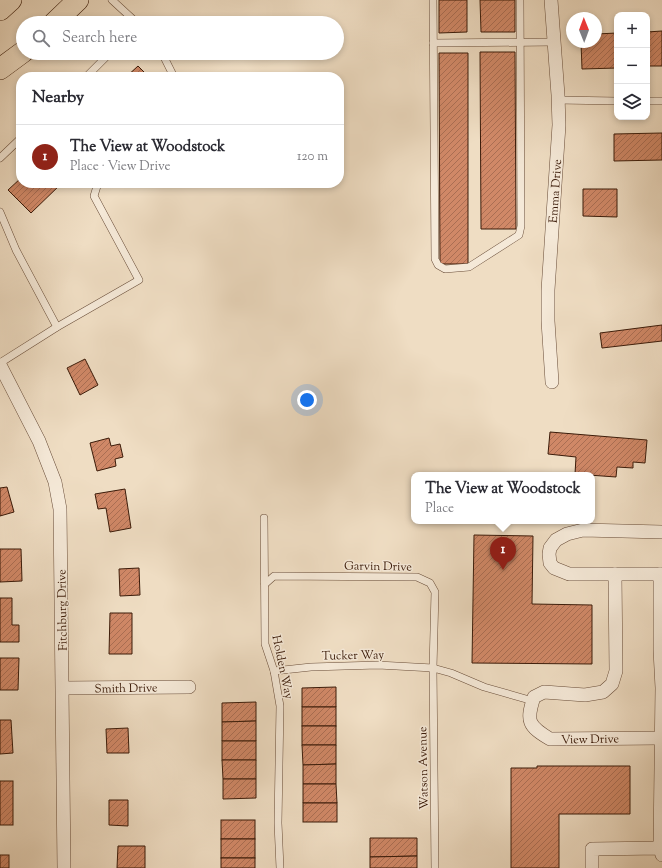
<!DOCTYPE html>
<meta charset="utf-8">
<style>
body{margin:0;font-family:"Sorts Mill Goudy",serif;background:#f2f2f3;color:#2b2b33}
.controls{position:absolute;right:12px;top:12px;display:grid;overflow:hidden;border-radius:8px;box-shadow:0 2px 6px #0003}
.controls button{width:36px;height:36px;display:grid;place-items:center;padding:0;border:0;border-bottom:1px solid #e1e1e2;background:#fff;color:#2b2b33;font:20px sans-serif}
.compass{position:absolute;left:566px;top:12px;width:36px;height:36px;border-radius:50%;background:#fff;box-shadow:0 2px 6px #0003;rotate:359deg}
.you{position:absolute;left:307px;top:400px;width:14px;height:14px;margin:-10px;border:3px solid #fff;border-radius:50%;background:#1a73e8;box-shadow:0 0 0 6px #1a73e833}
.badge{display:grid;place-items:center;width:26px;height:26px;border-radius:50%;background:#8f2418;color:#fff;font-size:13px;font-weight:700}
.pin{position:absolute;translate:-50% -33px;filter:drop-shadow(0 1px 2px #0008)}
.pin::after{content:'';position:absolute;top:21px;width:14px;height:12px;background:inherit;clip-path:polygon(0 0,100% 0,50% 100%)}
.popup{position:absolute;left:411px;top:472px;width:184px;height:52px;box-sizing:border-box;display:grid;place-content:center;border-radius:8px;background:#fff;filter:drop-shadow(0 1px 3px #0005);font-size:13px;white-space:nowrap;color:#7c7c81}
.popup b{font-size:15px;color:#2b2b33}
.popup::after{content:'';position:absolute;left:50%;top:100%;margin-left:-8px;border:8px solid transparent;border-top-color:#fff}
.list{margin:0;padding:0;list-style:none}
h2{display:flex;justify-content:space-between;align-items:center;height:52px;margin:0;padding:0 16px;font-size:17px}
h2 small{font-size:13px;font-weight:400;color:#7c7c81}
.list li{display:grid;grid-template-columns:26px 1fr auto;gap:12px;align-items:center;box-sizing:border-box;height:64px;padding:0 16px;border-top:1px solid #e1e1e2}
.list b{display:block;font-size:15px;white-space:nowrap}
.list p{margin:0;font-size:13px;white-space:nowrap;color:#7c7c81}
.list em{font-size:13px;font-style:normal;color:#7c7c81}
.icon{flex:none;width:22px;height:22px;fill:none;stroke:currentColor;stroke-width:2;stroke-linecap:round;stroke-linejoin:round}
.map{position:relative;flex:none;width:662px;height:868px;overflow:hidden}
.search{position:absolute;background:#fff;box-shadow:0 2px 6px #0003;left:16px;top:16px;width:328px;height:44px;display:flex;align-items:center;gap:10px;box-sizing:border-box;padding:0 14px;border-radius:22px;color:#7c7c81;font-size:15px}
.panel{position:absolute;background:#fff;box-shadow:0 2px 6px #0003;left:16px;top:72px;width:328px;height:116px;border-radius:16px}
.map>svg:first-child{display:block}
</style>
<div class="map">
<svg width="662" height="868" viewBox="0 0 662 868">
<defs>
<pattern id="building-hatch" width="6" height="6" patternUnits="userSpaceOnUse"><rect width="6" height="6" fill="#d08867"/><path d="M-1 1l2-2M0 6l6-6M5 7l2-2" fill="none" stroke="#aa6e53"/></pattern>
</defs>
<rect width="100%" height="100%" fill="#efddc3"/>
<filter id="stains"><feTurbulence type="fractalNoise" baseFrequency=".005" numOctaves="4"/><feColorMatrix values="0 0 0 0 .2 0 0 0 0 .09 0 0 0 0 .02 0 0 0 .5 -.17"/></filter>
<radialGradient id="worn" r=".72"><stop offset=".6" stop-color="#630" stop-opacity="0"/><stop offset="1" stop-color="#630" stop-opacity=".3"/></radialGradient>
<g fill="url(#building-hatch)" stroke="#3b1b09">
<polygon points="439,0 467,0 467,32 439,33"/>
<polygon points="480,0 515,0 515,32 481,32"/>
<polygon points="662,31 662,66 647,66 647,32"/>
<polygon points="617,33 617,68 582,69 581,42 596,42 596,34"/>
<polygon points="480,52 515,52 516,229 481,229"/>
<polygon points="439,53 468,53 468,264 440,264"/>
<polygon points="138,66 149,77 126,77"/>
<polygon points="662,133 662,160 614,161 614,134"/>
<polygon points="21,178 21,183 62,183 31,213 8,190"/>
<polygon points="583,189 617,189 617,217 583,216"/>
<polygon points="662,325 662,341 602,348 600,333"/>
<polygon points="85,359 98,385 80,395 67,368"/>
<polygon points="550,432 647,440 645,463 633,462 633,468 617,467 616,477 575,474 576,457 548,454"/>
<polygon points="109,438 111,446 120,444 123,457 115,459 116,466 97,471 90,443"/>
<polygon points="7,487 14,512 0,516 0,488"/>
<polygon points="125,489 131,528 110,532 106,508 98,509 95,494"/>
<polygon points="474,535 533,536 532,604 592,605 592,664 472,663"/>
<polygon points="0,549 21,549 22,581 0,582"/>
<polygon points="139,568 140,595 120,596 119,569"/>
<polygon points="0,598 12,598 12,625 19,625 19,642 0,642"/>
<polygon points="110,613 132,613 132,654 109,654"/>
<polygon points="0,658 19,658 18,690 0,690"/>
<polygon points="336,687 336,707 302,707 302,688"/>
<polygon points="256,702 256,721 222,722 222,703"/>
<rect x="302" y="707" width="34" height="19"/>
<polygon points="0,720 11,720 13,753 0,754"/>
<polygon points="256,721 256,741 222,741 222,722"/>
<rect x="302" y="726" width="34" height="19"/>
<polygon points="128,728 129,753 107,753 106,729"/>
<rect x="222" y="741" width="34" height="19"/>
<polygon points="302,745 336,745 336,764 303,765"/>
<polygon points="222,760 256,760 256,779 223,779"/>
<polygon points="336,764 336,784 303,784 303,765"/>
<polygon points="537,766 630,766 630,814 559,814 559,868 511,868 511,768 537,768"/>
<polygon points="223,779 256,779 256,798 223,799"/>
<rect x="0" y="781" width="13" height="44"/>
<polygon points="303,784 336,784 337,803 303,803"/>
<polygon points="109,800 128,800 128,826 109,825"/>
<rect x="303" y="803" width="34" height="19"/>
<rect x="221" y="820" width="34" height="19"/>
<polygon points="370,838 417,838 417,856 370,857"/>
<rect x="221" y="839" width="34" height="19"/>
<polygon points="118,846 145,846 145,868 117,868"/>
<rect x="0" y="855" width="9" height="13"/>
<polygon points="417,856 417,868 370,868 370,857"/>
<rect x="221" y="858" width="34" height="10"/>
</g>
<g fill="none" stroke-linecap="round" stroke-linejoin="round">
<defs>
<g id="service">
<polyline points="112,0 137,23"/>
<polyline points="433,0 435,259 438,265 445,269 469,267 519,235 521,226 520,0"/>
<polyline points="433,43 554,42"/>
<polyline points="162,53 174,77"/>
<polyline points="86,77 110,53"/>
<polyline points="558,100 617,101"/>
<polyline points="647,101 662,101"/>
<polyline points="0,158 21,138"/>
<polyline points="0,212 16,250 57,327"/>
<polyline points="0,363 57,327 139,280 94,196 98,183"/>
<polyline points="264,518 265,644 274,671 280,706 278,823 280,868"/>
<polyline points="265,584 274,576 417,577 430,583 435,592 433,668 435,868"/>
<polyline points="274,671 311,667 378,665 433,668 451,673 484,687 533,701"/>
</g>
<g id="minor">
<polyline points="551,0 558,95 559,125 548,290 548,321 552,382"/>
<polyline points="0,365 39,441 55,482 60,509 64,868"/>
<polyline points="662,532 583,530 567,534 556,540 550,548 549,554 550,563 554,568 569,574 662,574"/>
<path d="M 615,574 L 616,671 L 612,684 L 603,692 L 585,695 L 544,692 L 534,697 C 526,721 528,726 550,739 L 661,738"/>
<polyline points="63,688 189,687"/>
<polyline points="660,848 662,688 660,650 660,574"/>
<polyline points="592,868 592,849 660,848 662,855"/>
</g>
<g id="primary">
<polyline points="0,10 11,0"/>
<polyline points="54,23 78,0"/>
<polyline points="0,69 23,52"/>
</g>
</defs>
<use href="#service" stroke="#684c38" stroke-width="8"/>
<use href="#minor" stroke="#684c38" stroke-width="14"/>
<use href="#primary" stroke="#3b1b09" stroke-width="22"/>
<use href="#service" stroke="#f5e9d8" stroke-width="7"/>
<use href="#minor" stroke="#f5e9d8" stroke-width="13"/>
<use href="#primary" stroke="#efddc3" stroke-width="21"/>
</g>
<g text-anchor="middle" stroke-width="3" stroke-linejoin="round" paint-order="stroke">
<g font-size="12" fill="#3b1b09" stroke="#f5e9d8">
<text transform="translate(555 191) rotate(-86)" y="4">Emma Drive</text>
<text transform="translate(378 566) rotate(1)" y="4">Garvin Drive</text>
<text transform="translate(62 610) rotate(-91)" y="4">Fitchburg Drive</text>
<text transform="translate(353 655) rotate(-1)" y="4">Tucker Way</text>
<text transform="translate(283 667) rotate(78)" y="4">Holden Way</text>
<text transform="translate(126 688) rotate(-1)" y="4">Smith Drive</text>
<text transform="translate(590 739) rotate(-1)" y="4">View Drive</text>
<text transform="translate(423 768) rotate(-91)" y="4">Watson Avenue</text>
</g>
</g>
<rect width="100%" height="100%" filter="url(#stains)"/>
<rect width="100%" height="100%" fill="url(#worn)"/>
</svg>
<div class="controls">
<button>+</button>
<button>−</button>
<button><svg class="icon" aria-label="layers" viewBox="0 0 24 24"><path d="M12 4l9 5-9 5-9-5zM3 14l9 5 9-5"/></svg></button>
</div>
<svg class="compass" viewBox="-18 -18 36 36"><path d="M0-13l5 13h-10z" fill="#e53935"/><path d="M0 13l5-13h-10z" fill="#7c7c81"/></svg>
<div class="you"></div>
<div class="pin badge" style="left:503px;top:570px">1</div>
<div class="popup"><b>The View at Woodstock</b>Place</div>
<div class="search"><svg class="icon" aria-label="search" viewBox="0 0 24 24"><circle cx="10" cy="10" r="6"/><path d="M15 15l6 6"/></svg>Search here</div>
<section class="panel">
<h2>Nearby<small></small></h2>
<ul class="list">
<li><span class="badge">1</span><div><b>The View at Woodstock</b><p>Place · View Drive</p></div><em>120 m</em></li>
</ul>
</section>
</div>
